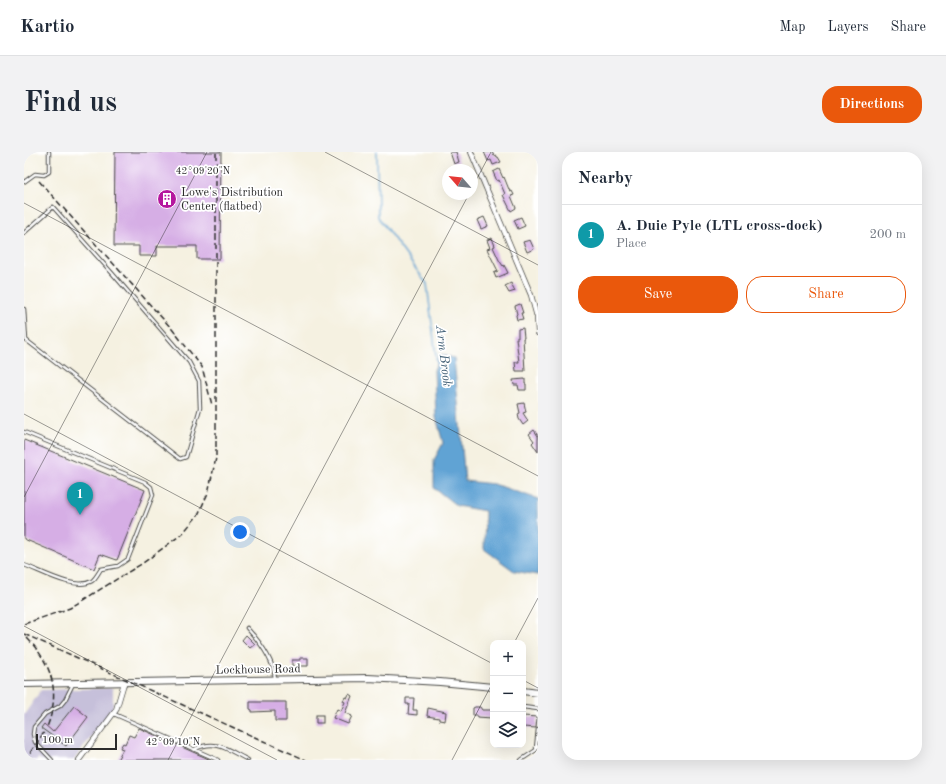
<!DOCTYPE html>
<meta charset="utf-8">
<style>
body{margin:0;font-family:"Old Standard TT",serif;background:#f2f2f3;color:#1f2937}
.controls{position:absolute;right:12px;bottom:12px;display:grid;overflow:hidden;border-radius:8px;box-shadow:0 4px 16px #0002}
.controls button{width:36px;height:36px;display:grid;place-items:center;padding:0;border:0;border-bottom:1px solid #e0e1e3;background:#fff;color:#1f2937;font:20px sans-serif}
.compass{position:absolute;left:418px;top:12px;width:36px;height:36px;border-radius:50%;background:#fff;box-shadow:0 4px 16px #0002;rotate:298deg}
.scale{position:absolute;left:12px;bottom:10px;width:81px;box-sizing:border-box;padding-left:4px;border:2px solid #2b2b2b;border-top:0;font-size:11px;line-height:14px;white-space:nowrap;color:#2b2b2b;-webkit-text-stroke:3px #fff;paint-order:stroke}
.you{position:absolute;left:216px;top:380px;width:14px;height:14px;margin:-10px;border:3px solid #fff;border-radius:50%;background:#1a73e8;box-shadow:0 0 0 6px #1a73e833}
.badge{display:grid;place-items:center;width:26px;height:26px;border-radius:50%;background:#ea580c;color:#fff;font-size:13px;font-weight:700}
.pin{position:absolute;translate:-50% -33px;filter:drop-shadow(0 1px 2px #0008)}
.pin::after{content:'';position:absolute;top:21px;width:14px;height:12px;background:inherit;clip-path:polygon(0 0,100% 0,50% 100%)}
.list{margin:0;padding:0;list-style:none}
h2{display:flex;justify-content:space-between;align-items:center;height:52px;margin:0;padding:0 16px;font-size:17px}
h2 small{font-size:13px;font-weight:400;color:#747a83}
.list li{display:grid;grid-template-columns:26px 1fr auto;gap:12px;align-items:center;box-sizing:border-box;height:60px;padding:0 16px;border-top:1px solid #e0e1e3}
.list b{display:block;font-size:15px;white-space:nowrap}
.list p{margin:0;font-size:13px;white-space:nowrap;color:#747a83}
.list em{font-size:13px;font-style:normal;color:#747a83}
.actions{display:flex;gap:8px;padding:12px 16px}
.actions a{flex:1;padding:9px 0;border:1px solid #ea580c;border-radius:16px;text-align:center;font-size:14px;color:#ea580c}
.actions .main{background:#ea580c;color:#fff}
.icon{flex:none;width:22px;height:22px;fill:none;stroke:currentColor;stroke-width:2;stroke-linecap:round;stroke-linejoin:round}
.map{position:relative;flex:none;width:514px;height:608px;overflow:hidden;border-radius:16px}
header{display:flex;align-items:center;gap:24px;box-sizing:border-box;height:56px;padding:0 20px;background:#fff;border-bottom:1px solid #e0e1e3}
header strong{font-size:19px}
nav{display:flex;gap:22px;margin-inline-start:auto;font-size:14px}
.intro{display:flex;align-items:center;justify-content:space-between;box-sizing:border-box;height:96px;padding:0 24px}
h1{margin:0;font-size:28px}
.button{padding:10px 18px;border-radius:16px;background:#ea580c;color:#fff;font-size:14px;font-weight:700}
main{display:flex;gap:24px;padding:0 24px}
aside{flex:1;background:#fff;border-radius:16px;box-shadow:0 4px 16px #0002}
.map>svg:first-child{display:block}
</style>
<header>
<strong>Kartio</strong>
<nav><a>Map</a><a>Layers</a><a>Share</a></nav>
</header>
<div class="intro"><h1>Find us</h1><a class="button">Directions</a></div>
<main>
<div class="map">
<svg width="514" height="608" viewBox="0 0 514 608">
<rect width="100%" height="100%" fill="#fff"/>
<filter id="ink" filterUnits="userSpaceOnUse"><feTurbulence type="fractalNoise" baseFrequency=".025" numOctaves="2"/><feDisplacementMap in="SourceGraphic" scale="8" xChannelSelector="R" yChannelSelector="G"/><feConvolveMatrix kernelMatrix="1 2 1 2 8 2 1 2 1" color-interpolation-filters="sRGB"/></filter>
<filter id="wash" filterUnits="userSpaceOnUse"><feTurbulence type="fractalNoise" baseFrequency=".012" numOctaves="4" result="noise"/><feDisplacementMap in="SourceGraphic" scale="16" xChannelSelector="R" yChannelSelector="G"/><feGaussianBlur stdDeviation="0.9" result="paint"/><feColorMatrix in="noise" values="0 0 0 0 0 0 0 0 0 0 0 0 0 0 0 0 0 1.4 0 .05"/><feComposite in="paint" operator="in"/></filter>
<g filter="url(#wash)">
<rect width="100%" height="100%" fill="#f5f1e1"/>
<polygon fill="#c6c0da" points="89,536 89,556 50,608 17,608 14,606 13,608 0,608 0,563 17,538"/>
<polygon fill="#61a3d4" stroke="#466780" points="416,202 430,206 441,329 470,332 514,347 514,423 490,419 460,397 461,359 433,354 410,336 410,308 419,291 412,265 410,218"/>
<g fill="none" stroke-linecap="round" stroke-linejoin="round">
<polyline stroke="#61a3d4" stroke-width="1.5" points="353,0 354,65 403,132 413,212"/>
</g>
<g id="blocks">
<g fill="#d6aee5">
<polygon points="91,0 197,0 196,107 173,107 173,94 133,94 133,104 115,104 115,94 90,94"/>
<polygon points="426,0 432,0 435,10 430,12"/>
<polygon points="460,0 468,0 470,4 472,3 473,5 474,5 477,10 469,13 467,8 464,9"/>
<polygon points="475,17 479,26 480,25 486,40 488,39 490,43 487,44 492,56 487,59 479,43 481,42 475,28 473,29 469,20"/>
<polygon points="460,65 464,74 457,77 453,68"/>
<polygon points="497,65 501,74 494,77 490,68"/>
<polygon points="468,86 471,94 469,95 475,108 479,114 480,113 484,121 472,126 470,121 474,119 463,97 466,96 463,88"/>
<polygon points="506,88 510,97 503,100 499,90"/>
<polygon points="487,131 491,139 485,141 481,134"/>
<polygon points="496,152 499,161 497,161 499,167 493,168 492,163 493,162 491,154"/>
<polygon points="499,176 500,186 499,186 501,219 492,219 491,210 495,210 492,186 494,186 494,177"/>
<polygon points="501,227 501,232 502,232 502,238 495,238 494,233 490,233 489,228"/>
<polygon points="500,251 502,260 499,261 504,269 499,273 495,267 494,262 496,261 494,252"/>
<polygon points="510,278 514,284 514,300 508,291 510,289 505,282"/>
<polygon points="0,288 121,338 93,408 76,402 70,417 0,387"/>
<polygon points="222,483 231,492 226,496 218,488"/>
<polygon points="276,506 284,506 284,514 268,514 268,508 276,508"/>
<polygon points="325,542 328,544 321,561 328,564 324,572 309,566 313,557 317,559 321,550 319,549 321,545 323,546"/>
<polygon points="382,546 390,546 389,558 393,558 393,563 384,562 385,552 382,552"/>
<polygon points="226,550 262,550 262,569 251,569 251,559 228,560 228,558 226,557"/>
<polygon points="50,554 64,565 42,594 17,576 20,572 29,580"/>
<polygon points="451,555 456,555 458,558 468,558 468,566 453,565 453,563 449,563 449,556"/>
<polygon points="404,556 422,560 421,569 415,568 415,566 403,564"/>
<rect x="292" y="563" width="7" height="8"/>
<polygon points="499,564 513,565 512,576 499,575"/>
<polygon points="115,576 187,608 93,608 99,597 96,596 99,591 101,592 105,583 110,585"/>
</g>
</g>
</g>
<g filter="url(#ink)">
<use href="#blocks" fill-opacity="0" stroke="#494946" stroke-width="1"/>
<g fill="none" stroke-linecap="round" stroke-linejoin="round">
<defs>
<g id="service">
<polyline points="0,30 11,22 20,23 25,20 25,0"/>
<polyline points="0,81 29,55 88,121 165,210 175,229 176,256 162,305 156,307 2,188 0,157"/>
<path d="M 0,280 L 121,330 L 127,335 L 129,343 L 104,407 L 94,414 L 77,417 C 74,421 72,426 68,429 C 51,439 17,419 0,413"/>
<path d="M 223,476 C 235,489 250,508 251,527"/>
<polyline points="499,555 514,557"/>
<polyline points="90,562 194,608"/>
<polyline points="512,596 514,577"/>
<path d="M 171,597 C 193,587 204,598 224,608"/>
<polyline points="28,608 11,590 9,582 10,575 21,562 36,554 41,548 49,532"/>
<polyline points="497,608 512,598 514,594"/>
</g>
<g id="minor">
<polyline points="447,0 507,143 513,165 514,181"/>
<polyline points="55,608 92,558 100,531"/>
</g>
<g id="tertiary">
<polyline points="0,532 344,526 416,530 469,535"/>
<polyline points="499,539 514,541"/>
</g>
</defs>
<use href="#service" stroke="#494946" stroke-width="4.5"/>
<use href="#minor" stroke="#494946" stroke-width="6"/>
<use href="#tertiary" stroke="#494946" stroke-width="8"/>
<use href="#service" stroke="#fff" stroke-width="2.5"/>
<use href="#minor" stroke="#fff" stroke-width="4.5"/>
<use href="#tertiary" stroke="#fff" stroke-width="6"/>
<g stroke="#2b2b2b" stroke-width="1.5" stroke-dasharray="6 3" stroke-linecap="butt">
<polyline points="15,29 148,177 178,215 188,253"/>
<polyline points="0,472 46,456 119,411 158,382 174,363 184,341 192,306 192,0"/>
<polyline points="0,482 282,608"/>
<path d="M 3,486 C 28,512 37,540 23,575"/>
<polyline points="1,608 21,579"/>
</g>
</g>
</g>
<path fill="none" stroke="#2b2b2b" stroke-width="1" stroke-opacity="0.45" d="M 301,0 L 514,113M 448,36 L 467,0M 0,51 L 514,324M 0,262 L 469,512M 0,345 L 183,0M 0,474 L 253,608M 490,491 L 514,446M 499,528 L 514,536M 144,608 L 445,42M 428,608 L 469,530"/>
<defs>
<symbol id="building-disc" viewBox="-11 -11 22 22"><circle r="9.5" fill="#b5179e" stroke="#fff"/><path d="M-4-6H4V6H1V3H-1V6H-4ZM-2.5-4.3h1.7v1.8h-1.7ZM.8-4.3h1.7v1.8H.8ZM-2.5-1h1.7V.8h-1.7ZM.8-1h1.7V.8H.8Z" fill="#fff"/></symbol>
</defs>
<g fill-rule="evenodd">
<use href="#building-disc" x="132" y="36" width="22" height="22"/>
</g>
<g text-anchor="middle" stroke-width="3.5" stroke-linejoin="round" paint-order="stroke">
<g font-size="12" fill="#2b2b2b" stroke="#fff" text-anchor="start">
<text x="157" y="44">Lowe's Distribution<tspan x="157" dy="14">Center (flatbed)</tspan></text>
</g>
<g font-size="12" fill="#2b2b2b" stroke="#fff">
<text transform="translate(234 517) rotate(-1)" y="4">Lockhouse Road</text>
</g>
<g font-size="13" font-style="italic" fill="#436177" stroke="#fff">
<text transform="translate(421 204) rotate(83)" y="5">Arm Brook</text>
</g>
</g>
<g font-size="10" text-anchor="middle" fill="#2b2b2b" stroke="#fff" stroke-width="3.5" stroke-linejoin="round" paint-order="stroke">
<text x="179" y="22">42°09'20"N</text>
<text x="149" y="593">42°09'10"N</text>
</g>
</svg>
<div class="controls">
<button>+</button>
<button>−</button>
<button><svg class="icon" aria-label="layers" viewBox="0 0 24 24"><path d="M12 4l9 5-9 5-9-5zM3 14l9 5 9-5"/></svg></button>
</div>
<svg class="compass" viewBox="-18 -18 36 36"><path d="M0-13l5 13h-10z" fill="#e53935"/><path d="M0 13l5-13h-10z" fill="#747a83"/></svg>
<div class="scale">100 m</div>
<div class="you"></div>
<div class="pin badge" style="left:56px;top:363px;background:#0f9aa8">1</div>
</div>
<aside>
<h2>Nearby<small></small></h2>
<ul class="list">
<li><span class="badge" style="background:#0f9aa8">1</span><div><b>A. Duie Pyle (LTL cross-dock)</b><p>Place</p></div><em>200 m</em></li>
</ul>
<div class="actions"><a class="main">Save</a><a>Share</a></div>
</aside>
</main>
